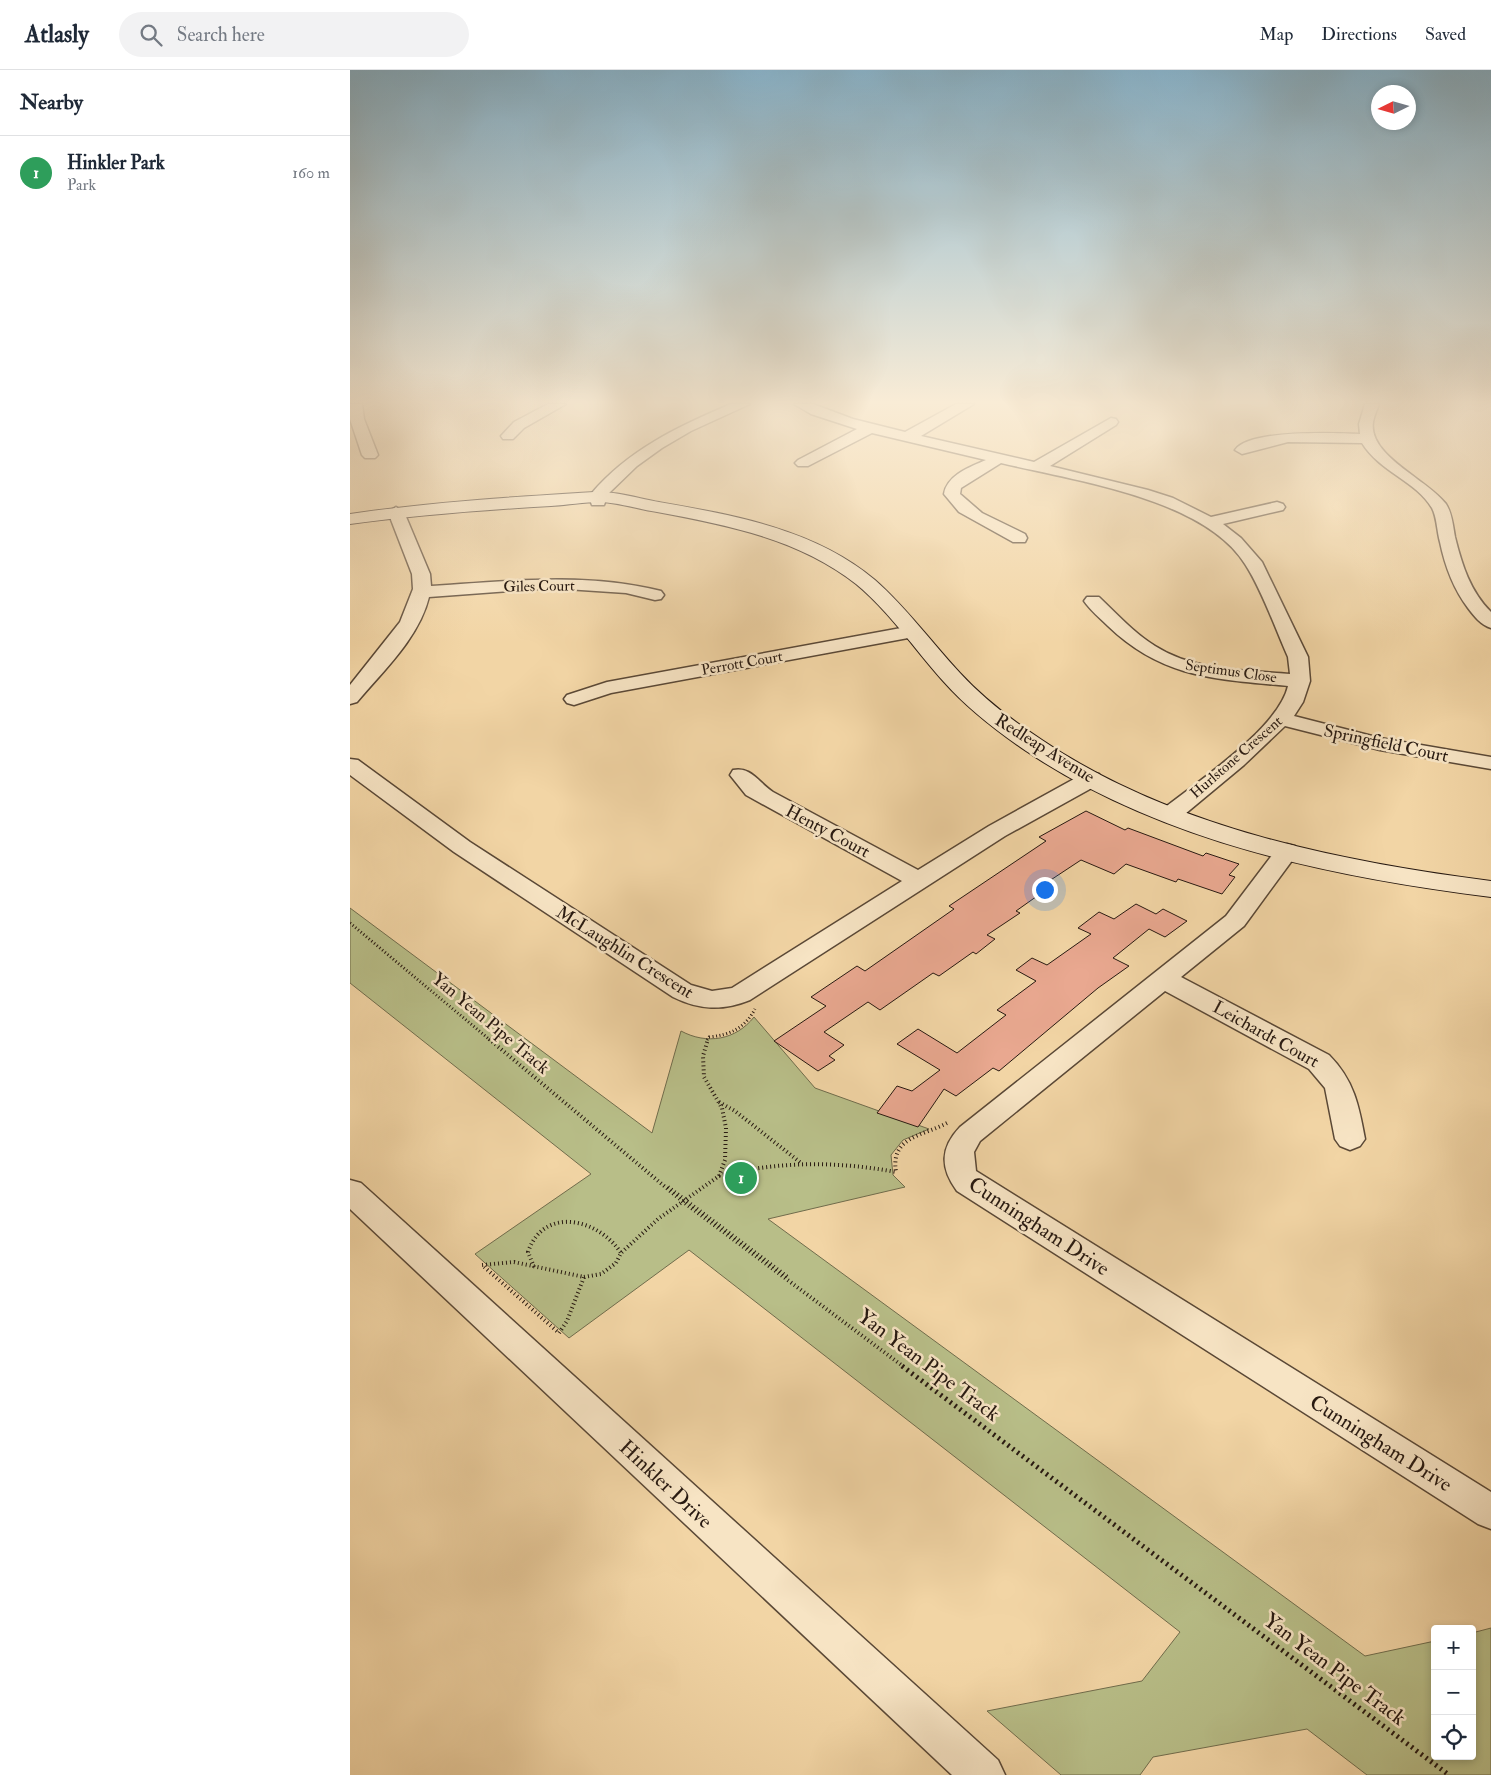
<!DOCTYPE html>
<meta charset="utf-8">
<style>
body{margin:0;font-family:"IM FELL Double Pica",serif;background:#f2f2f3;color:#1f2937}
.controls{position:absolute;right:15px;bottom:15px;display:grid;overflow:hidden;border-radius:5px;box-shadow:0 2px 8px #0003}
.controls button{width:45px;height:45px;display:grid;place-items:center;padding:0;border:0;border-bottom:1px solid #e0e1e3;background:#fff;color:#1f2937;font:25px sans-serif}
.compass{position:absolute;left:1021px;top:15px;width:45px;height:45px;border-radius:50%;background:#fff;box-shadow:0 2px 8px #0003;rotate:265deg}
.you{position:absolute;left:694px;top:819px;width:18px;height:18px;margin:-12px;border:4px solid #fff;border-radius:50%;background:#1a73e8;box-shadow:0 0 0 8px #1a73e833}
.badge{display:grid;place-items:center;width:32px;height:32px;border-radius:50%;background:#ea580c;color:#fff;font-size:16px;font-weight:700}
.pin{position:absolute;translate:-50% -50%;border:2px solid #fff;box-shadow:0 1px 5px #0006}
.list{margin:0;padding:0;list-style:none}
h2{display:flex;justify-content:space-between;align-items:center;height:65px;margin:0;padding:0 20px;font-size:21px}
h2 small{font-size:16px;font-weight:400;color:#747a83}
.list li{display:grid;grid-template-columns:32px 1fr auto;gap:15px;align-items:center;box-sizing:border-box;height:75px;padding:0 20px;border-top:1px solid #e0e1e3}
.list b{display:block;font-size:19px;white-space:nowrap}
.list p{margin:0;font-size:16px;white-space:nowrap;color:#747a83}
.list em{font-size:16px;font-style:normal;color:#747a83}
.icon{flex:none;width:28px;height:28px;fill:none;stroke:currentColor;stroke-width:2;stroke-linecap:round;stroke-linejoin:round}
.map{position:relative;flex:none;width:1141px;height:1705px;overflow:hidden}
header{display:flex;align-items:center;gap:30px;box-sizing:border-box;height:70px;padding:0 25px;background:#fff;border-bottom:1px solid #e0e1e3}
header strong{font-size:24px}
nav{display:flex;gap:28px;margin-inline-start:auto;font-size:18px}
.search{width:350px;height:45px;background:#f2f2f3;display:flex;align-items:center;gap:12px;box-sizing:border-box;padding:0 18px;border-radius:28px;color:#747a83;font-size:19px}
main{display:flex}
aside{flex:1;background:#fff}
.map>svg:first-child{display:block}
</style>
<header>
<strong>Atlasly</strong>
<div class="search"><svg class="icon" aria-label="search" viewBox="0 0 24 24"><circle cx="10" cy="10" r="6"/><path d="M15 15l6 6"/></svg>Search here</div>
<nav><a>Map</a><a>Directions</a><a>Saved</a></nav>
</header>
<main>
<aside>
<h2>Nearby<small></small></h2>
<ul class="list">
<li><span class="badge" style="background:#2e9e5b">1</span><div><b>Hinkler Park</b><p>Park</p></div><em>160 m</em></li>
</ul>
</aside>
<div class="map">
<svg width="1141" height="1705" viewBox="0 0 1141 1705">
<rect width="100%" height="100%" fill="#f2d5a5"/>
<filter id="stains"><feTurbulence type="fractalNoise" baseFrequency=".004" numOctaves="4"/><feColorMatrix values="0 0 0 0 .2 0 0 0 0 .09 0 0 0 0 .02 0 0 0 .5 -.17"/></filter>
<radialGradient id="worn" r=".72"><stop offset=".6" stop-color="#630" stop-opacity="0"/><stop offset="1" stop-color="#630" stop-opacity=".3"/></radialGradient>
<path fill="#b8be88" stroke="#706c4c" d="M 0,838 L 302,1063 L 331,961 C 357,975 386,970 404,947 L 465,1018 L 579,1059 L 553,1070 L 541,1085 L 543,1105 L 555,1117 L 418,1149 L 1015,1586 L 1085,1571 L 1085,1686 L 1122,1686 L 1122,1563 L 1141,1558 L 1141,1705 L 1017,1705 L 957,1659 L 803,1687 L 790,1705 L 711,1705 L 637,1641 L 792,1611 L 830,1562 L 339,1180 L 219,1268 L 125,1184 L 241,1104 L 0,913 Z"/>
<g fill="#e9a890" stroke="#271911">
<polygon points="736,741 775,760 778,758 853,786 856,783 889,794 879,805 885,807 872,824 828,809 826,812 776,794 764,804 731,790 684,821 690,824 666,841 670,843 637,865 645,869 626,884 623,882 589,906 583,903 530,940 518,932 474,962 494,975 479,986 485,990 468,1001 424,971 476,936 461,927 507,896 515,901 604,839 599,836 696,771 689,767"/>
<polygon points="786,834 806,844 813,839 837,851 815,867 799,859 763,888 779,896 748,918 649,1001 643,998 606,1026 594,1019 568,1057 527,1043 547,1016 562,1021 590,1000 547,974 568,959 607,983 656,945 647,940 686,911 666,900 682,888 697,895 741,864 728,858 749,842 764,849"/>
</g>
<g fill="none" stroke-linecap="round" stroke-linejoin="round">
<defs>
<g id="street">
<polygon points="0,334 12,334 14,349 28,385 25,388 15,388 12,385 0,349"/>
<polygon points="198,334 216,334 174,358 163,369 153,369 151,366 164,352"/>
<path d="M 381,334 L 400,334 L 341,361 L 312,378 L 287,396 L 258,424 L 254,435 L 242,435 L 239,427 L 241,424 C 278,380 329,356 381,334 Z"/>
<path d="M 444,334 L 463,334 L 503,349 L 555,362 L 606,334 L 624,334 L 571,366 L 684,392 L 761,348 L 766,349 L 768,352 L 766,355 L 700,396 L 798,420 L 823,428 L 861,447 L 927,432 L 933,434 L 935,437 L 933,440 L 873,454 L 891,468 L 912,492 L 958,587 L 960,611 L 953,632 L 944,646 L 1030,668 L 1141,687 L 1141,699 L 1030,680 L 935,656 L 894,695 L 829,749 L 821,751 L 813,749 L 810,744 L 813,739 C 848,711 928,659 938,616 C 867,609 813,609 758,556 C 750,548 740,540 734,531 L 737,527 L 749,527 C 767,544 784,563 805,576 C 844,601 895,600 940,604 L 938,587 C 925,558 912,520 895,494 C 854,428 722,410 651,393 L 611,418 L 610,424 L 632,443 L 675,464 L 677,468 L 675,472 L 663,472 L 609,442 L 594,424 C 597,405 620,397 636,390 L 522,363 L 458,396 L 448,396 L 445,393 L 448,390 L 507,359 L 461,344 Z"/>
<path d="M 1015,334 L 1029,334 C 1027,340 1024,346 1023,352 C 1018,386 1077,409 1096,434 C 1102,443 1103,456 1105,467 C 1112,495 1120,521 1141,542 L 1141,558 C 1131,555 1124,546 1118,538 C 1103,518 1095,496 1090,472 C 1087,462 1087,447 1082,438 C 1066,411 1030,402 1012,373 L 938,372 L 892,384 L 885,380 C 899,359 985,363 1010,364 L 1009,354 Z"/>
<path d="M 46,437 L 54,442 L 80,504 L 81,516 C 158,511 235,502 311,521 L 314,525 L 311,529 L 305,530 L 276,523 L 201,518 L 79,527 C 69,568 33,601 7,632 L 0,634 L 0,615 L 50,552 L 63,519 L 62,504 L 38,442 Z"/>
<polygon points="562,556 569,558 571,562 569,566 261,623 224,635 217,633 214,629 217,625 257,612"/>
<path d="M 0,689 L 8,690 L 120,772 L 341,915 L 362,921 L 382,918 L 552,811 L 396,725 L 380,705 L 383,700 C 401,696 409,713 423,722 L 568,800 L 639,756 L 733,704 L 741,702 L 749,704 L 752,709 L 749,714 L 655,766 L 400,930 C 373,941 349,940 323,927 L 104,782 L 0,705 Z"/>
<path d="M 937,774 L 945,776 L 949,781 L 894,856 L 831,907 L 979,985 C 1004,1010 1009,1036 1015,1069 L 1010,1076 L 1000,1080 L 990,1076 L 985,1069 L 975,1018 L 959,999 L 815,921 L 630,1071 L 624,1082 L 626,1101 L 1141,1422 L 1141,1459 L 1128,1454 L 607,1121 C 590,1098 590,1078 610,1057 L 876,846 L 929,776 Z"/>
<polygon points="0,1110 11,1113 648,1690 655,1705 602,1705 0,1139"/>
</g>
<path id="secondary" d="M 244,422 C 266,421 287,428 309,432 C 383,445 465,459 525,510 C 557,538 581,572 610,603 C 634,629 663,651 692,670 C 820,757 990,792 1141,811 L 1141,827 C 981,807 812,772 676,681 C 647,661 618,639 594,612 C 565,580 540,542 506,514 C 449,469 377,455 307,442 C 288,439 270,433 251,432 C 234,432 217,435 201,436 C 133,440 67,445 0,454 L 0,444 C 81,432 162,427 244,422 Z"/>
</defs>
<use href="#street" stroke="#5a4836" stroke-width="3"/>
<use href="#secondary" stroke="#271911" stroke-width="2"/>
<g stroke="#271911" stroke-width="3" stroke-dasharray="1 2.5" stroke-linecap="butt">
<polyline points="0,853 140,970"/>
<path d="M 357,970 L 359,967 C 380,965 395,958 405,939"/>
</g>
<g stroke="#271911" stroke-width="4" stroke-dasharray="1 3" stroke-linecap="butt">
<polyline points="139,969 332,1131 554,1297"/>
<polyline points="369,1032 385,1041 451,1093"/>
<path d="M 369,1106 C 429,1091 486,1091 546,1102 C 540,1066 574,1066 599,1052"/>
<polyline points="318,1117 439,1208"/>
<polygon points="164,1192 234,1207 217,1251 209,1263 132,1195"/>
<path d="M 184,1197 L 178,1182 C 194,1135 249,1149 271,1183"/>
<polyline points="234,1207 251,1204 266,1193 271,1183 308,1149 369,1106 375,1090 376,1058 372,1038 354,1007 353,986 358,969"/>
</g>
<polyline stroke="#271911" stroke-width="5" stroke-dasharray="2 4" stroke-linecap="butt" points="552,1296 1099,1705"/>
<use href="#street" fill="#f7e4c4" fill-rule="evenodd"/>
<use href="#secondary" fill="#f7e4c4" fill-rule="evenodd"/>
</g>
<linearGradient id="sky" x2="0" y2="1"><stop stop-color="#89b6cf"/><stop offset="0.58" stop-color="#f9ecd6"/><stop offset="1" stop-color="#f9ecd6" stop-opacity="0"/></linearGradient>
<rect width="1141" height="573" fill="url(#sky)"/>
<g text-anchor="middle" stroke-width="5" stroke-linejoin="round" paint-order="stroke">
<g font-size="15" fill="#271911" stroke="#f7e4c4">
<text transform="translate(189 516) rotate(-1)" y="5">Giles Court</text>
<text transform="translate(392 593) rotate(-10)" y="5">Perrott Court</text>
<text transform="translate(881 601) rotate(8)" y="5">Septimus Close</text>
<text transform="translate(886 687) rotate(-41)" y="5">Hurlstone Crescent</text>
</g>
<g font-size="18" fill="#271911" stroke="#f7e4c4">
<text transform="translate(1036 673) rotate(12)" y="6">Springfield Court</text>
<text transform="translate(695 678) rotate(32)" y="6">Redleap Avenue</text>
<text transform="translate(478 761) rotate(28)" y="6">Henty Court</text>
<text transform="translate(275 882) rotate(32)" y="6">McLaughlin Crescent</text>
<text transform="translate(141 953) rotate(40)" y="6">Yan Yean Pipe Track</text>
<text transform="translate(916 964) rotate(29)" y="6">Leichardt Court</text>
</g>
<g font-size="21" fill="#271911" stroke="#f7e4c4">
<text transform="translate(689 1156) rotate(33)" y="7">Cunningham Drive</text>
<text transform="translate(579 1295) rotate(37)" y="7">Yan Yean Pipe Track</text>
<text transform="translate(1031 1373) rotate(32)" y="7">Cunningham Drive</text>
<text transform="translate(316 1414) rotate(43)" y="7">Hinkler Drive</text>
<text transform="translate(985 1599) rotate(37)" y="7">Yan Yean Pipe Track</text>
</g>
</g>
<rect width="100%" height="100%" filter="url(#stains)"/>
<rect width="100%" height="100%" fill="url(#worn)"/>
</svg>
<div class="controls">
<button>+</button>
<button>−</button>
<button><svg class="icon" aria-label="locate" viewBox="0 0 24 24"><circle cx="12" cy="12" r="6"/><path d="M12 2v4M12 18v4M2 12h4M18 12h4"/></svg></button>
</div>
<svg class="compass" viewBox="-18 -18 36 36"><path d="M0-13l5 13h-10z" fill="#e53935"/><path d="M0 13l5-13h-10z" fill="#747a83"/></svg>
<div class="you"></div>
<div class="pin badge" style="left:391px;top:1108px;background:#2e9e5b">1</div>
</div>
</main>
